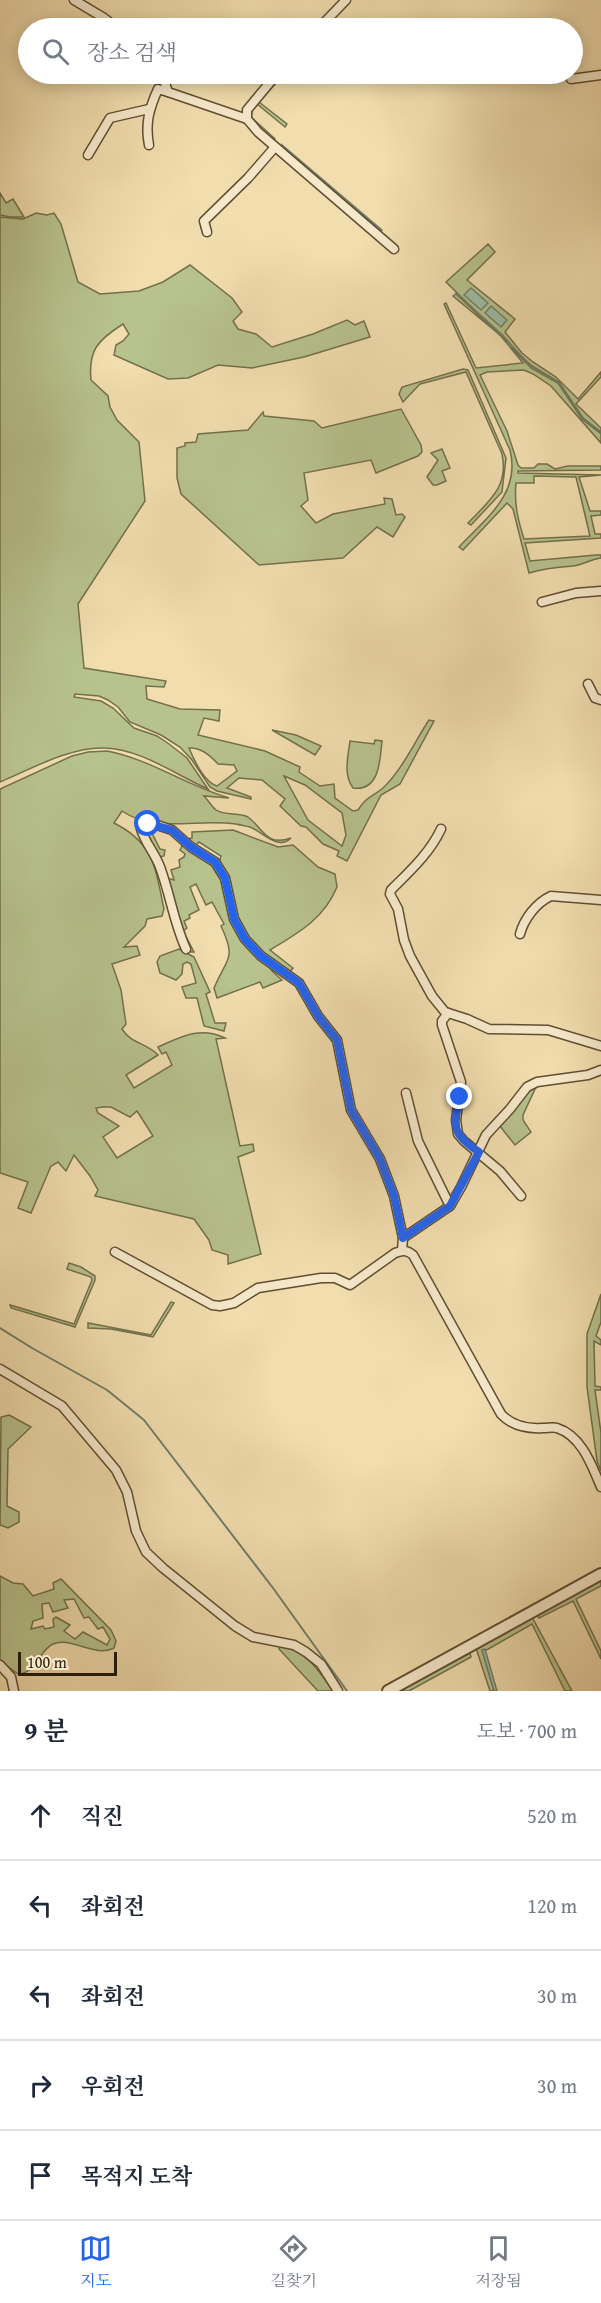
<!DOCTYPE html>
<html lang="ko">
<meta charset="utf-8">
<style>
body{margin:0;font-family:"Gentium Book Plus","Noto Serif KR",serif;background:#f6f6f7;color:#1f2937}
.scale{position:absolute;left:18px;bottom:15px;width:99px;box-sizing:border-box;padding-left:6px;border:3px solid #2f1f0a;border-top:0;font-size:16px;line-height:21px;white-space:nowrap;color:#2f1f0a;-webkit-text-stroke:4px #f6e9ca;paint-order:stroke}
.stop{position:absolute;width:18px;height:18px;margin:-14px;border:4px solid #2563eb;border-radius:50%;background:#fff}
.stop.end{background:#2563eb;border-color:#fff;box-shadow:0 2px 6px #0008}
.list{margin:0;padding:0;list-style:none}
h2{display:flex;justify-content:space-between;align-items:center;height:78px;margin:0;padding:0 24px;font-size:26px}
h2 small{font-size:20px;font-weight:400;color:#747a83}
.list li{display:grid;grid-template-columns:39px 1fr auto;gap:18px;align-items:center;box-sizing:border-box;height:90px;padding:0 24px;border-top:2px solid #e0e1e3}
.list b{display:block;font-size:22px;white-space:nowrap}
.list em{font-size:20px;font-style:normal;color:#747a83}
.icon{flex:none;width:33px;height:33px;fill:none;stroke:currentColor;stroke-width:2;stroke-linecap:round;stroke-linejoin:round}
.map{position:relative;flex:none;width:601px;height:1691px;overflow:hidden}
.search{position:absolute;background:#fff;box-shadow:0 3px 15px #0003;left:18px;right:18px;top:18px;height:66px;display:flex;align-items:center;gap:15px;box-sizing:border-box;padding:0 21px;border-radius:33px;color:#747a83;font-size:22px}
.sheet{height:528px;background:#fff}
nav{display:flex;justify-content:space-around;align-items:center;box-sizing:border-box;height:84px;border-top:2px solid #e0e1e3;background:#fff;font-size:16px;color:#747a83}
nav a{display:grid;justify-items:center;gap:3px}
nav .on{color:#2563eb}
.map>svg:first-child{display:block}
</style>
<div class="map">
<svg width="601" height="1691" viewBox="0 0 601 1691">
<rect width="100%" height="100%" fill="#f1ddae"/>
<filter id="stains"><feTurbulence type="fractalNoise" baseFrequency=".00333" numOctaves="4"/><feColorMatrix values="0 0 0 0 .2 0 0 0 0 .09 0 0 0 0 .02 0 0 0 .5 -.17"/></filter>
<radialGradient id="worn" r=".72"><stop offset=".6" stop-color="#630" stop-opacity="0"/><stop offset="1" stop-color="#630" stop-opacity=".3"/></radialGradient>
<g fill="#b7c28d" stroke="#73704c" stroke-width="1.5" fill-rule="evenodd">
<polygon points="280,74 284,74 259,102 287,124 285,127 257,104 253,108 251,117 275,139 274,141 250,120 251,107"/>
<polygon points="0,193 6,203 13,199 24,217 10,217 0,215"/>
<path d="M 36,213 L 47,215 L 54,213 L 61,224 L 78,282 L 100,294 L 139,291 L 163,282 L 190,265 L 232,298 L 242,312 L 233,321 L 238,329 L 256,334 L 272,347 L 313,334 L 347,320 L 355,325 L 364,321 L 370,337 L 304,357 L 252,368 L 218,365 L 188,378 L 168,379 L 114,355 L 116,345 L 123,341 L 129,334 L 123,324 C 98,340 88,350 91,380 L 108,396 L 110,407 L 117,420 L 139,442 L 145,501 L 78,604 L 84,668 L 166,681 L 164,687 L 146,686 L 147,699 L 180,709 L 220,710 L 219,721 L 204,718 L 198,735 L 265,751 L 300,767 L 299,772 L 320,786 L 334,784 L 335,798 L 353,811 L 358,810 C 368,795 371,798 383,788 C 402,770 415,741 429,720 L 434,721 L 400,784 L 381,795 L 347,861 L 337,856 L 339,851 L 323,844 L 306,827 L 301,826 L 280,806 L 285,799 L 262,780 L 239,778 L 227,788 L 251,797 L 251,799 L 217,791 L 210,787 L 192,760 L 180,747 L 161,735 L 130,722 L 118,707 L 108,700 L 99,696 L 75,694 L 74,697 L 101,701 L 113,708 L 134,728 L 157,736 L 169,744 L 187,758 L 208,789 C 176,775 141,749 105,748 C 72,746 31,769 0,782 L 0,217 L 23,219 ZM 189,748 C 200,747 210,755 218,764 L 234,765 L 237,771 L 217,786 C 204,782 194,760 189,748 ZM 284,776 L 305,785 L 342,813 L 346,835 L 342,846 L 308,820 Z"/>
<path d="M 488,244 L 495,252 L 467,280 L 515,319 L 505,332 L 522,353 L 533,362 L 556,377 L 578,399 L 601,372 L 601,377 L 576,404 L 601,428 L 601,432 L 583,418 L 559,382 L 532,366 L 511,347 L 531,368 L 558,383 L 582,419 L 601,434 L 601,443 L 551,386 L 533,374 L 524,370 L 487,372 L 480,375 L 507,431 L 518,465 L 521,468 L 534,468 L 538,464 L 547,464 L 555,469 L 568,466 L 601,466 L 601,470 L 518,471 L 518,473 L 601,475 L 579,477 L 590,511 L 601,511 L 601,515 L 591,516 L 595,534 L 601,534 L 601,538 L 525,543 L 530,561 L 596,555 L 601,555 L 601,558 C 591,559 583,565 573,566 C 558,567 544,568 529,573 L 513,509 L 507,503 L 463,550 L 459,547 C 486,518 521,494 510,450 L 444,304 L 446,303 L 476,368 L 523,363 L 500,335 L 453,296 L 456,294 L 507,342 L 446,282 ZM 534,476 L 576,477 L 590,536 L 524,539 C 518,520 514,504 516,483 L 534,483 Z"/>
<path d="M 463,369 L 468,370 L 506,458 L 502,492 L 471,525 L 468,523 C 489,501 509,487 502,454 L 466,372 L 420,384 L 403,402 L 399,394 L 402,387 Z"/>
<polygon points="401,409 421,445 422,452 418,456 376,473 371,460 304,473 308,500 301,506 316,523 333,514 385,504 384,498 392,499 396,515 402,514 405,517 393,537 377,527 343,558 259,565 181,494 177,478 177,448 185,446 185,443 196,442 198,434 248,430 263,412 264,416 314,421 322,428"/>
<polygon points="442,449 450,468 442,471 446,481 437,485 433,485 427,477 438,460 431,453"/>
<polygon points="272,730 296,735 321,746 315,755"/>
<path d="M 375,740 L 382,741 C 380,759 380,792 353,788 C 343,774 348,757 350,741 L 374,744 Z"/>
<path d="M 107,751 C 150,759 187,786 229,798 L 204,796 C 208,800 212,807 216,810 C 225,816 240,812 248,817 C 263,828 266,847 291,838 C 278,851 263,832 250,827 C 246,826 240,825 236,824 C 197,818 156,834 122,811 L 114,823 C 154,843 155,867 164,909 L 162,916 L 147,919 L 145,926 L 124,947 L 137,946 L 140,955 L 112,964 L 121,990 L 126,1024 L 122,1029 C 131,1044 147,1043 158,1055 L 126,1075 L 134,1088 L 172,1065 L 166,1052 L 162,1054 L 158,1047 C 181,1037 200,1026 225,1038 L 216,1039 L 240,1146 L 253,1144 L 254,1151 L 238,1157 L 261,1254 L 228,1264 L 228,1255 L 212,1250 L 209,1240 L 194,1219 L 95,1196 L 98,1190 L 90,1176 L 74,1155 L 66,1171 L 58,1162 L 51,1166 L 31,1213 L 18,1208 L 28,1182 L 0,1173 L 0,789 L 72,756 L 88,752 ZM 103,1107 L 111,1107 L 130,1117 L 137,1111 L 153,1136 L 117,1158 L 103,1137 L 119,1126 L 98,1113 L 96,1108 Z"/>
<polygon points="148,825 160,849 165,850 164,856 160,857 144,833"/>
<path d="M 233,830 L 278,847 L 293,845 L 318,867 L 335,874 L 337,887 C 324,919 298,933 270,950 L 293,968 L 289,973 C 275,963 260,954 249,941 C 232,921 227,887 219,863 L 221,856 L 199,842 L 195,846 L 186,839 L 192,838 L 192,832 Z"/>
<path d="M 182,846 L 187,846 L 215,865 L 221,874 L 232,919 L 273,972 L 282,980 L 263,988 L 260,982 L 217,998 L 214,988 C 227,957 237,960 221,926 L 224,924 L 212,902 L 206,905 L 196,884 L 190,887 L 199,910 L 189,915 L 190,918 L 184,921 L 187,928 L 183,931 L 194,952 L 191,952 L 182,936 L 167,878 L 174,880 L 171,870 L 180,867 L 179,860 L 184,857 L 185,854 L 180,850 Z"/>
<polygon points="179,949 194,957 210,992 206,994 215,1023 226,1023 224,1031 204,1026 197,998 186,998 182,987 196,983 191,964 187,962 183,964 182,974 176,980 160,973 157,962 160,956"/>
<polygon points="536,1087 523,1115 523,1120 531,1132 515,1145 499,1125 528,1089"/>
<polygon points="69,1263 81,1267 95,1276 95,1280 75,1327 11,1308 10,1305 74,1324 92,1280 91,1277 67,1269"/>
<polygon points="601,1294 601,1322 596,1336 601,1340 601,1345 594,1341 595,1386 601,1387 601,1390 595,1390 601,1433 601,1471 597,1461 587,1387 587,1334"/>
<polygon points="171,1302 174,1303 153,1337 111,1329 88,1328 88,1323 151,1335"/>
<polygon points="9,1415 31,1427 8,1449 7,1506 19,1512 19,1522 8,1528 0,1525 1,1417"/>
<path d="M 0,1576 L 13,1583 L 23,1584 L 33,1596 L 54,1589 L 53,1583 L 61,1579 L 111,1630 L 116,1641 L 114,1648 C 95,1658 70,1636 53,1644 C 39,1650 36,1674 18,1674 L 0,1661 ZM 74,1599 L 84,1618 L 89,1617 L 98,1629 L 103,1627 L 110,1639 L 107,1645 L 83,1632 L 75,1639 L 64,1631 L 70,1625 L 56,1617 L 53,1619 L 54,1627 L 45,1629 L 43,1626 L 31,1629 L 33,1621 L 43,1618 L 42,1604 L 49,1603 L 53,1612 L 68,1608 L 64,1600 Z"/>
<polygon points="601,1580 601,1586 576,1599 601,1651 601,1659 573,1601 539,1618 537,1614"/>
<polygon points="532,1617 572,1691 565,1691 532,1624 485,1651 482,1650 494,1691 490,1691 476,1648"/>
<path d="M 279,1645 C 306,1651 318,1669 333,1691 L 318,1691 L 279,1649 Z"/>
<polygon points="470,1653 471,1657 409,1691 399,1691"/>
</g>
<g fill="#9cbda5" stroke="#707e67" stroke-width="1.5">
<polygon points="281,144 382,230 381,231"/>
<polygon points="471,288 488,303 481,310 464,295"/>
<polygon points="491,306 507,320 501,327 485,313"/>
<polygon points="485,1649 497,1691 494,1691 482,1650"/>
</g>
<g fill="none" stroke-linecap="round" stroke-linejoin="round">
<g stroke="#707e67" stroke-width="2">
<polyline points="456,293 502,335 531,367 558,382 582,418 601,433"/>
<polyline points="0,1328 32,1348 107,1390 144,1420 273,1588 347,1691"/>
</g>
<defs>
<g id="minor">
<polyline points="74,0 104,18 117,28"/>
<polyline points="319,28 346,0"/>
<polyline points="162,74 168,92 247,119"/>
<polyline points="277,74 247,110 247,119 258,132 394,249"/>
<polyline points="571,79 601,75"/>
<path d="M 149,145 C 145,124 149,109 158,89 L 168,92"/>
<polyline points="88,155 110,118 149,109"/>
<polyline points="207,232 204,221 248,178 275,147"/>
<polyline points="542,602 576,593 601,591"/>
<polyline points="588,684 595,698 601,700"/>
<path d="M 441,829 C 430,853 409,872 391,890 L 390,894 L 398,909 L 404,940 L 410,956 L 432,996 L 445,1012 L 467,1019 L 489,1029 L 548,1030 L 601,1046"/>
<path d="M 520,934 C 524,919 536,903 551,896 L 601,900"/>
<path d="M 186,949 C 174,923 170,894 160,867 C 155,853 145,843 141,829 L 144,824 L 154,824 L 172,830 L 191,847 L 215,862 L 225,878 L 234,919 L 245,939 L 261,956 L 299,983 L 318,1016 L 337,1040 L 351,1110 L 380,1159 L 394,1196 L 403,1238 L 402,1250"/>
<polyline points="448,1013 442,1021 442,1025 461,1082 456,1120 458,1134 464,1141 500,1171 521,1196"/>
<polyline points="406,1093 418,1141 450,1206"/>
<polyline points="403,1238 450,1206 461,1187 486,1135 510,1109 527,1087 537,1082 588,1075 601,1070"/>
<path d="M 115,1252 L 212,1305 L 220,1306 L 234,1303 L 258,1288 L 321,1278 L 335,1278 L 350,1285 L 395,1253 C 403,1250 407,1250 413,1255 L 501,1414 C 512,1426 527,1429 543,1428 C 548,1428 553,1427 557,1428 C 582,1436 592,1466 601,1487"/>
<polyline points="0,1369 62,1406 116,1470 127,1492 136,1531 146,1552 163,1568 235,1626 253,1637 294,1645 306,1652 321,1664 338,1691"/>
<polyline points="0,1665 11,1677 14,1691"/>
</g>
<polyline id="tertiary" points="388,1691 601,1574"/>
</defs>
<use href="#minor" stroke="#604e33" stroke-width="11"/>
<use href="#tertiary" stroke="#604e33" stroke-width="14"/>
<use href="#minor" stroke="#f6e9ca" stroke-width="8"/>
<use href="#tertiary" stroke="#f6e9ca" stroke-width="10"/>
</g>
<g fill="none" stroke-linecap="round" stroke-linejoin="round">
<path stroke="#2563eb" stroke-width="8" d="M 148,824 L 172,830 L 191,847 L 215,862 L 225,878 L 234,919 L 245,939 L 261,956 L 299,983 L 318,1016 L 337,1040 L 351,1110 L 380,1159 L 394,1196 L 403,1238 L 450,1206 L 479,1152 C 453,1134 452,1128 460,1097"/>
</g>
<rect width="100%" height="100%" filter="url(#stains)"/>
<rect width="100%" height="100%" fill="url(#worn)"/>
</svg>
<div class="scale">100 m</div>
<div class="stop" style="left:148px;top:824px"></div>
<div class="stop end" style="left:460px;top:1097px"></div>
<div class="search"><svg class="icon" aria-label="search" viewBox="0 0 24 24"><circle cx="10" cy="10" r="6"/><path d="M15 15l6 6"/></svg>장소 검색</div>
</div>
<section class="sheet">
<h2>9 분<small>도보 · 700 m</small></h2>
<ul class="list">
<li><svg class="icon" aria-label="ahead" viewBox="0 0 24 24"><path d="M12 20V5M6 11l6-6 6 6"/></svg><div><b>직진</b></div><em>520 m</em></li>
<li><svg class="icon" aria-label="left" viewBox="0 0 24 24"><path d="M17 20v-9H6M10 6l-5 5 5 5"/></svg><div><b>좌회전</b></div><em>120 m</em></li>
<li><svg class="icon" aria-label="left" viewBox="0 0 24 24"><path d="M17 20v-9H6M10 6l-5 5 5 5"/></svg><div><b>좌회전</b></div><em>30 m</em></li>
<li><svg class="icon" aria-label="right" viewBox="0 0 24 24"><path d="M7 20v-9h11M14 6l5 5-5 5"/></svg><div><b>우회전</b></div><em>30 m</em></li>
<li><svg class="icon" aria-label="arrive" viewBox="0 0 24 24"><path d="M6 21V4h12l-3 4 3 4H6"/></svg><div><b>목적지 도착</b></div></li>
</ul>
</section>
<nav>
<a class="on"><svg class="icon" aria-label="map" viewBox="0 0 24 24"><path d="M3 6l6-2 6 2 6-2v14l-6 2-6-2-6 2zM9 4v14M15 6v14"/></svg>지도</a>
<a><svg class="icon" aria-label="directions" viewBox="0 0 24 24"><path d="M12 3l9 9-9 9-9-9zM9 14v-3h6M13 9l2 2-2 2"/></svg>길찾기</a>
<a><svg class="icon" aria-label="saved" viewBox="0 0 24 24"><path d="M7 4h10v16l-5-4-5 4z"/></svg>저장됨</a>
</nav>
